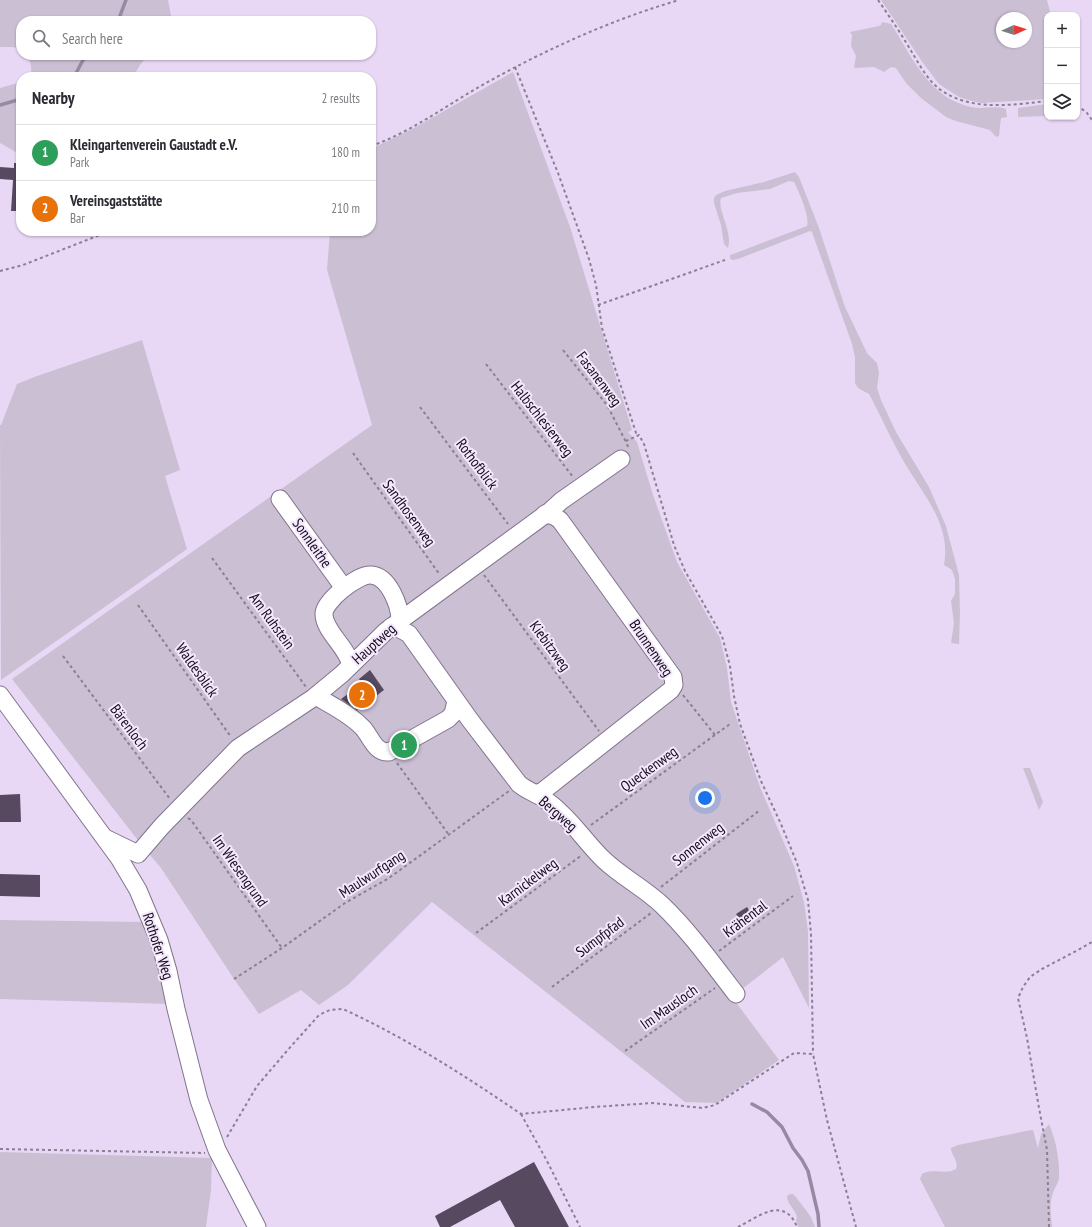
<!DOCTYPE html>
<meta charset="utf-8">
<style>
body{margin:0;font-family:"PT Sans Narrow",sans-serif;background:#f2f2f3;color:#2b2b33}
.controls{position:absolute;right:12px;top:12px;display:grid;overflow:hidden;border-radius:8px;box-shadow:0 1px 3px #0004}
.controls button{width:36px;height:36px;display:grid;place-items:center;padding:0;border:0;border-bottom:1px solid #e1e1e2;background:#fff;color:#2b2b33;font:20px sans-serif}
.compass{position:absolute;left:996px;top:12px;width:36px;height:36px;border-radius:50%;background:#fff;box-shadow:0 1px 3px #0004;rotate:87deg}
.you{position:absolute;left:705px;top:798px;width:14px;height:14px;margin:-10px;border:3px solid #fff;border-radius:50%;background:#1a73e8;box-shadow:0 0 0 6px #1a73e833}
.badge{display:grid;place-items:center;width:26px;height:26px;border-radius:50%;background:#417c15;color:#fff;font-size:13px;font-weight:700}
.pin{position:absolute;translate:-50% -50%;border:2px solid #fff;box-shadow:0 1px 4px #0006}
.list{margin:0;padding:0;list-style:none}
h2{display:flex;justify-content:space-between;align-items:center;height:52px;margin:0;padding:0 16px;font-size:17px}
h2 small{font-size:13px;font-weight:400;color:#7c7c81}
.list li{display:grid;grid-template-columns:26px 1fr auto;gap:12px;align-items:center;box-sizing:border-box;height:56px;padding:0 16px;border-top:1px solid #e1e1e2}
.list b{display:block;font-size:15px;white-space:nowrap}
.list p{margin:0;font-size:13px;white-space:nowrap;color:#7c7c81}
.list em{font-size:13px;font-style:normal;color:#7c7c81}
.icon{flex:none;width:22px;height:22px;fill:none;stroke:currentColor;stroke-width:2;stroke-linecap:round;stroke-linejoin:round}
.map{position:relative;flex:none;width:1092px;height:1227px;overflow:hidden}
.search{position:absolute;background:#fff;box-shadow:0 1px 3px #0004;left:16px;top:16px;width:360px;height:44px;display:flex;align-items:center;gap:10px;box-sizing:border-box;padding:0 14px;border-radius:16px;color:#7c7c81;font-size:15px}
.panel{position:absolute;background:#fff;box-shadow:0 1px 3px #0004;left:16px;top:72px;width:360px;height:164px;border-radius:16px}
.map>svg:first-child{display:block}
</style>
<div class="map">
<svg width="1092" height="1227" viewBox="0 0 1092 1227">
<rect width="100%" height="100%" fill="#e8d8f5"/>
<g fill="#cbbfd4" fill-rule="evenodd">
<polygon points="0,0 168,0 172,21 21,21 21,49 12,47 0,47"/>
<path d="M 881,0 L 1047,0 L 1051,15 L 1047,15 L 1047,99 L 982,103 L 975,102 L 959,97 L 939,84 L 923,63 ZM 1002,18 L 1026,18 L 1026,42 L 1002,42 Z"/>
<path d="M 882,22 L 891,24 C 910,53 927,94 964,105 C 968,106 974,108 979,108 C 988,108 997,106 1006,109 L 1007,117 L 1001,118 L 999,136 L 996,137 L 990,130 L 956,121 L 946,117 L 921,98 L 906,83 L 896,68 L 891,67 L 884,72 L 874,67 L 854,68 L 856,56 L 851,46 L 852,35 L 850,32 L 879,26 L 881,25 Z"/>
<path d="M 27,55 L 148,55 L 140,65 L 133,77 L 29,77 C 34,70 30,62 27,55 Z"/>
<polygon points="513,72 570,227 632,430 628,432 637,442 653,495 677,562 720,638 727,668 731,702 760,787 794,866 804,902 808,931 809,1008 783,957 732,997 779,1060 717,1103 685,1102 432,902 348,985 319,1005 301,990 259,1014 234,979 161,868 144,848 12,679 372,425 327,270 330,231 371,231 371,149 414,128"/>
<polygon points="21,82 21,155 0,143 0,88"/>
<polygon points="1047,104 1047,116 1018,117 1018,108"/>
<path d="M 795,172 L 799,177 L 819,228 L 845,307 L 867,353 L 877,363 L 879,373 L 877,388 L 881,400 L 896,432 L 929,487 L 946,526 L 959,575 L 960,613 L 959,644 L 951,643 L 954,623 L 951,601 L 955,594 L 955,579 L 952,570 L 944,565 C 951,526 926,498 907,467 C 893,444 882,418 869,394 L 858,388 L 855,383 L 855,357 L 852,344 L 812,232 L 810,231 L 738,259 L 732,260 L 730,258 L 730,255 L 733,254 L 807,226 C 810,216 799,192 794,182 L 789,181 L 770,189 L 737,193 L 721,198 C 717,211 733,230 728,248 L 724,244 L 721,225 L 714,203 L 714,198 L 716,195 L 725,191 L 764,182 Z"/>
<polygon points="142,340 180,470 165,476 187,549 1,680 0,425 1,425 17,384 37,376"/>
<polygon points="1023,768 1030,768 1043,802 1039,810"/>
<polygon points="0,920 144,922 152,932 170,1004 0,999"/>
<path d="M 1049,1124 C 1056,1140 1060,1161 1059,1179 C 1058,1184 1054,1188 1053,1193 C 1049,1203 1051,1216 1052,1227 L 945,1227 L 920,1179 L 922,1174 C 933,1168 946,1175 956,1169 C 959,1160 951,1156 951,1148 L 958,1145 L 1031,1130 L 1033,1130 L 1038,1148 L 1041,1134 Z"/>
<polygon points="0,1152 212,1158 211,1190 206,1227 0,1227"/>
<path d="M 790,1194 L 793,1194 L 796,1197 L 811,1217 L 815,1227 L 798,1227 L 796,1220 L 797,1218 C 796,1209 787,1205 787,1196 Z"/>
</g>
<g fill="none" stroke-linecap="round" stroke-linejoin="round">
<g stroke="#9889a3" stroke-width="3.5">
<polyline points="118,21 126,0"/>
<polyline points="74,77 83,60 88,55"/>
<polyline points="0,105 21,99"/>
<polyline points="752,1104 767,1112 782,1127 793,1148 802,1160 808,1171 818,1214 819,1227"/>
</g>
</g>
<g fill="#564960">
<polygon points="14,163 21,163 21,211 11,211 13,180 0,179 0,167 14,168"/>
<polygon points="370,670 384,690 357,710 341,699 362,684 359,679"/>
<polygon points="20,794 21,822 0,822 0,795"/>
<polygon points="0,874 40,875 40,897 0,896"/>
<polygon points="747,907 753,917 743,923 736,914"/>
<polygon points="534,1162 569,1227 515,1227 500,1200 450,1227 440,1227 435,1216"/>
</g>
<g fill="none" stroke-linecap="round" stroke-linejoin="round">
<defs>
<g id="minor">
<polyline points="280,499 344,588"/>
<path d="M 391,627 L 400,629 L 409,634 L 470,720 L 519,784 C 526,790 535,793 543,798 C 548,802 554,806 559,811 C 576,826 588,845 604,860 C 622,877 644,888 662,905 C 690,932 712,963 736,994"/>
<path d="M 351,665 C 347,647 324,631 324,614 C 324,601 358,574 371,575 C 389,576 400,606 400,621"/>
<polyline points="0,695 119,858 138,890 159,940 168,971 176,1009 199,1100 217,1150 257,1227"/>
<path d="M 316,696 C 332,706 350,714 363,728 C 371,737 375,753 389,752 L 448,719 L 453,714 L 456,701"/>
<polyline points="536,794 543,791 671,690 674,685 673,677 560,520 554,516 545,514"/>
<polyline points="105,838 138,854 162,826 238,748 313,698 342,674 386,631 550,511 561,501 621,459"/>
</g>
</defs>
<use href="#minor" stroke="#82738d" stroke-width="19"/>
<g stroke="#8a7f93" stroke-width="2" stroke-dasharray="3 3" stroke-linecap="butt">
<path d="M 878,0 C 889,16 900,32 910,49 C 918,62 926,78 938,88 C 969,112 1011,105 1047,101"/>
<polyline points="515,67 558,173 589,259 596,285 602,328 637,436"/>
<polyline points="1077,105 1087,113 1092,120"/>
<path d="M 371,146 C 412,132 448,104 486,83 C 547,49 611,20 679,0"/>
<polyline points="0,271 23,265 110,231"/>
<polyline points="598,305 725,260"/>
<polyline points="563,350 607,405 626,442"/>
<polyline points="486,364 573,477"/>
<polyline points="420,407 508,524"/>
<polyline points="628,447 626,441 639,435 644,444 674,545 685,571 722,636 730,666 734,696 740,724 761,781 781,824 797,863 808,900 811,934 813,1054"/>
<polyline points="353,453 440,575"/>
<polyline points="212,558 306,687"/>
<polyline points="484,575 599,731"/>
<polyline points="138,605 231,737"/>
<polyline points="63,656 170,799"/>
<polyline points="683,695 715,735"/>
<polyline points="397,763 449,835"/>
<polyline points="188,818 191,820 282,948"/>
<polyline points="591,825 730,724"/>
<polyline points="661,887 760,810"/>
<polyline points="476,933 582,855"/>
<polyline points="719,951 793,896"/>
<polyline points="234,979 282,948 345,903 389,878 509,791"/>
<polyline points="552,987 651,913"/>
<polyline points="625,1051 715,988"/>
<polyline points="521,1114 547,1161 580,1227"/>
<path d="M 227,1137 L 257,1086 L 286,1052 L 319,1015 L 330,1010 L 343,1009 C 406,1038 464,1075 521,1114 L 594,1107 L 653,1103 L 703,1108 L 715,1105 L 794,1053 L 813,1054 L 827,1120 L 856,1227"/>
<polyline points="0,1149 205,1153"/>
<path d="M 738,1227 C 758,1217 784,1195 797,1227"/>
<polyline points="1049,1227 1047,1150 1039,1108 1027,1038 1018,998 1023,987 1030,977 1042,969 1078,950 1092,942"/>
</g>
<use href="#minor" stroke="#fff" stroke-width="17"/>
</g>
<g text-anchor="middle" stroke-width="4" stroke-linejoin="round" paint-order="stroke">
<g font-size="15" fill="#130d17" stroke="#f4e7fe">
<text transform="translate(599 379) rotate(53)" y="5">Fasanenweg</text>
<text transform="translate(542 419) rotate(52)" y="5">Halbschlesierweg</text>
<text transform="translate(477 464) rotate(53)" y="5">Rothofblick</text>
<text transform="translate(409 513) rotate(54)" y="5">Sandhosenweg</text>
<text transform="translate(312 543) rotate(55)" y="5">Sonnleithe</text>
<text transform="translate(272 621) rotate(54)" y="5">Am Ruhstein</text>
<text transform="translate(374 644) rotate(-42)" y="5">Hauptweg</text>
<text transform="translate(550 646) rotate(54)" y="5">Kiebitzweg</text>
<text transform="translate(651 648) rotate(56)" y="5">Brunnenweg</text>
<text transform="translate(197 670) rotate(55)" y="5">Waldesblick</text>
<text transform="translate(129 727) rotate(53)" y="5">Bärenloch</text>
<text transform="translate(649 769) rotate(-36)" y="5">Queckenweg</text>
<text transform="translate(558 814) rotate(41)" y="5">Bergweg</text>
<text transform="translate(698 844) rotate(-38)" y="5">Sonnenweg</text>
<text transform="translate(240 871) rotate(55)" y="5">Im Wiesengrund</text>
<text transform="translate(372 874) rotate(-33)" y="5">Maulwurfgang</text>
<text transform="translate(528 882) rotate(-37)" y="5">Karnickelweg</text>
<text transform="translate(745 919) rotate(-37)" y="5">Krähental</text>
<text transform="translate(600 937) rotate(-37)" y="5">Sumpfpfad</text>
<text transform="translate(158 946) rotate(72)" y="5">Rothofer Weg</text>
<text transform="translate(669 1007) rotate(-35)" y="5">Im Mausloch</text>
</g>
</g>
</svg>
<div class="controls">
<button>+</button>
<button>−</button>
<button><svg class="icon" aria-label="layers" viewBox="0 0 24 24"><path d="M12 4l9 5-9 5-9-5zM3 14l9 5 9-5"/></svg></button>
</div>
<svg class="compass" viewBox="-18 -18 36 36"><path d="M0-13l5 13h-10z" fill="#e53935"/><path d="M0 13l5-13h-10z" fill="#7c7c81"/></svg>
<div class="you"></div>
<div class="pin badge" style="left:404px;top:745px;background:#2e9e5b">1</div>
<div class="pin badge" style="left:362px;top:695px;background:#e8710a">2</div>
<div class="search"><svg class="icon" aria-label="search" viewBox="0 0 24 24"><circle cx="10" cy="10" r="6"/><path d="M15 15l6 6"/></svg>Search here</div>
<section class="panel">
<h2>Nearby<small>2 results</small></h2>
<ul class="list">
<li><span class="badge" style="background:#2e9e5b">1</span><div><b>Kleingartenverein Gaustadt e.V.</b><p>Park</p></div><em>180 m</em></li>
<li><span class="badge" style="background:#e8710a">2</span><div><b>Vereinsgaststätte</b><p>Bar</p></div><em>210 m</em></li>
</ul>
</section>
</div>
